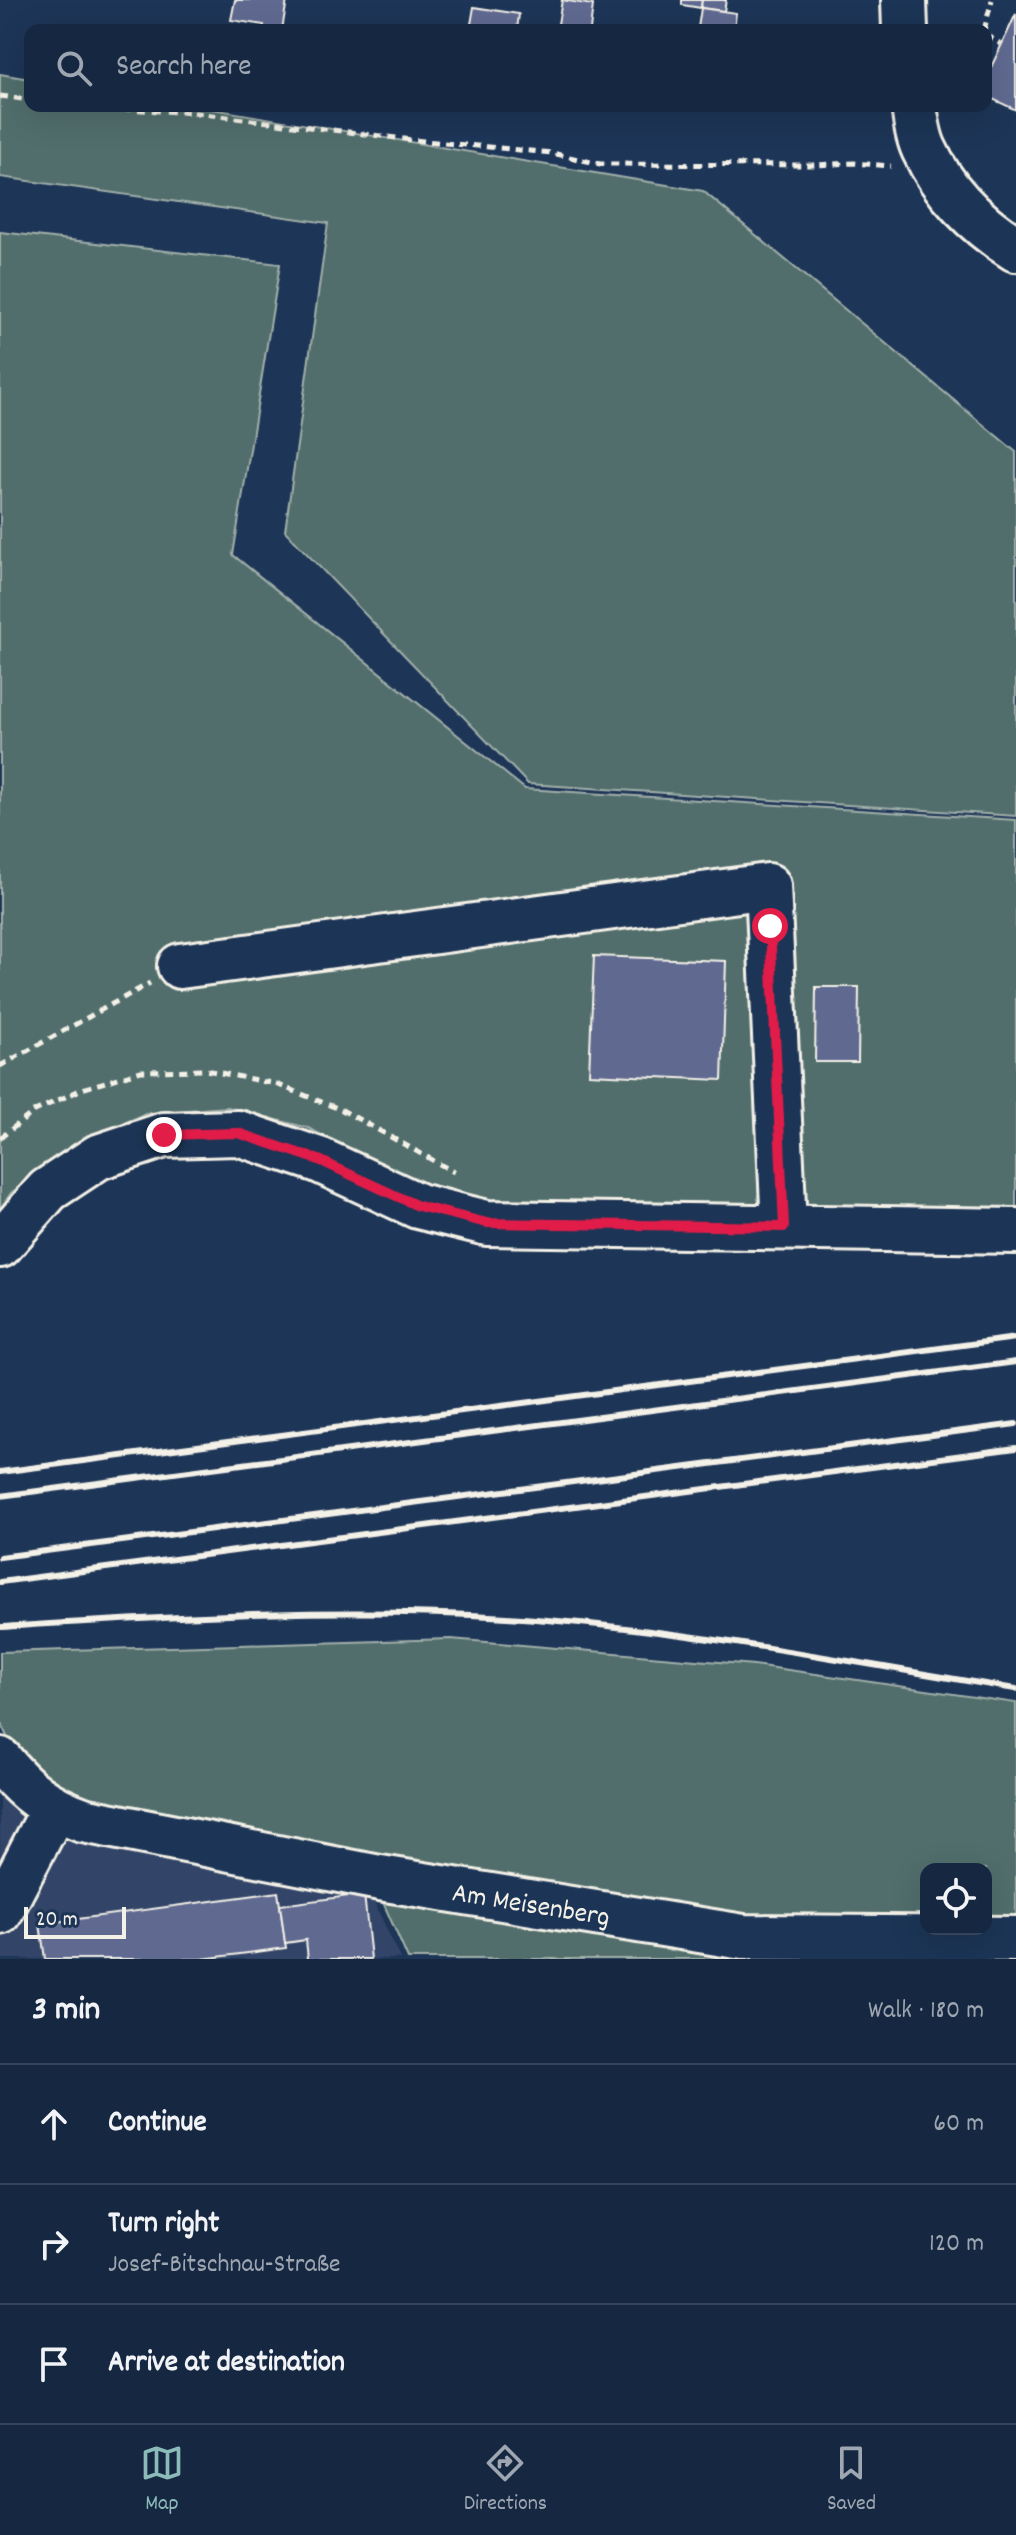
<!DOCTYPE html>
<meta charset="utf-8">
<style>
body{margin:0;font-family:Dekko,sans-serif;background:#1f3048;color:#f1f3f6}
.controls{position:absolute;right:24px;bottom:24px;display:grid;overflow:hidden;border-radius:16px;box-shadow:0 8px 32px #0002}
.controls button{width:72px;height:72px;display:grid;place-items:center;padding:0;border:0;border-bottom:2px solid #35445a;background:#162841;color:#f1f3f6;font:40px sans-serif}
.scale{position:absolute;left:24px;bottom:20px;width:102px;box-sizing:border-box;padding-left:8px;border:4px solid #f4f1e8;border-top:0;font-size:22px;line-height:28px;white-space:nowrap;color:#f4f1e8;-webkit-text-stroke:6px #1d3557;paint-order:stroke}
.stop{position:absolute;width:24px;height:24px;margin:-18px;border:6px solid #e11d48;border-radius:50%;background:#fff}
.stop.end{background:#e11d48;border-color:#fff;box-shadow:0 2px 8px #0008}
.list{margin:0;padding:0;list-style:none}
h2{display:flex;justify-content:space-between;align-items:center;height:104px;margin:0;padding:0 32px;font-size:34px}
h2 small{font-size:26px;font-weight:400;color:#9ea6b1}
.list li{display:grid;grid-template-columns:52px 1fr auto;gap:24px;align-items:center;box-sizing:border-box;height:120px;padding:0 32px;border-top:2px solid #35445a}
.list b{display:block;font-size:30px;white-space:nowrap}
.list p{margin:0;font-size:26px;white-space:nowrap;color:#9ea6b1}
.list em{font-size:26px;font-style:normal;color:#9ea6b1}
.icon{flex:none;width:44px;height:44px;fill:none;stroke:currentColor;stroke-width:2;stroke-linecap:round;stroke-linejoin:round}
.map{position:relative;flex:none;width:1016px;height:1959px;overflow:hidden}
.search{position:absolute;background:#162841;box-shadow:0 8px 32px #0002;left:24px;right:24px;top:24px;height:88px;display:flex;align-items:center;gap:20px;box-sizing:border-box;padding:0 28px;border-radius:16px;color:#9ea6b1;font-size:30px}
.sheet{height:464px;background:#162841}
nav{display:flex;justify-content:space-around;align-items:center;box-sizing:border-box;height:112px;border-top:2px solid #35445a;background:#162841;font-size:22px;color:#9ea6b1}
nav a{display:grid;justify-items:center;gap:4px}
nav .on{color:#8bbbb9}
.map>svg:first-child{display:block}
</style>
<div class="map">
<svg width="1016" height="1959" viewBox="0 0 1016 1959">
<rect width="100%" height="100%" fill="#1d3557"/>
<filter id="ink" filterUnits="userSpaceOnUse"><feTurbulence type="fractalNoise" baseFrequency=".0125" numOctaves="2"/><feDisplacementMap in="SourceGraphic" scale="16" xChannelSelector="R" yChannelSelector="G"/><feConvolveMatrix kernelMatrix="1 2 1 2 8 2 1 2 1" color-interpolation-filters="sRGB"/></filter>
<g filter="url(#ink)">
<polygon fill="#314568" points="0,1786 368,1888 400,1959 0,1959"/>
<g fill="#516e6c" stroke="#a2b0aa" stroke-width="2" fill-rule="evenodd">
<polygon points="0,74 30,79 30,106 194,106 703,191 1016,452 1016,816 528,784 285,531 328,223 0,177"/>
<polygon points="0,232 280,264 233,555 525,789 1016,820 1016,1219 493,1208 413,1181 308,1128 228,1107 147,1113 73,1145 11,1193 0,1209"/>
<path d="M 451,1639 L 754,1665 L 1016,1703 L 1016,1959 L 408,1959 L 375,1884 L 104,1811 L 39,1779 L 13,1750 L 0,1721 L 0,1652 ZM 926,1869 L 986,1869 L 986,1929 L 926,1929 Z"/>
</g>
<g fill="#606a91" stroke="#f4f1e8" stroke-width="2">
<polygon points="235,0 287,0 282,30 263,30 264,25 231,20"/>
<polygon points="562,0 593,5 590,30 557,30"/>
<polygon points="682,0 702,0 701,8 682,5"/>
<polygon points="702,0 726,0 724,11 701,8"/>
<polygon points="474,7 519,14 517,30 470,30"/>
<polygon points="701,8 736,13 734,30 698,28"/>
<polygon points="1016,14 1016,110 986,96 987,76"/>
<polygon points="594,956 726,961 722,1080 589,1074"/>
<polygon points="816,987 859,987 858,1062 815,1062"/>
<polygon points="278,1892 286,1948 202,1959 45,1959 40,1924"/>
<polygon points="364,1894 371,1959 308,1959 306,1940 285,1943 280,1905"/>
</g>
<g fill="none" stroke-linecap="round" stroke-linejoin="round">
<defs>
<g id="minor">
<polyline points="904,0 905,30"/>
<path d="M 914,106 C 916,120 918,136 924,149 C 943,191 977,225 1016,249"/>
<polyline points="180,966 768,886 784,1227"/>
<polyline points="0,1245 48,1190 98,1157 164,1135 238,1133 319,1160 418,1206 487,1223 1016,1231"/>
<path id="s1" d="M 0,1760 C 26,1792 45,1806 83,1820 L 380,1878 L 743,1937 L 1016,1939"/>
<polyline points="0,1912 54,1809"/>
</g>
</defs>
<use href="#minor" stroke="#f4f1e8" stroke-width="50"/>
<g stroke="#f4f1e8" stroke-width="5" stroke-dasharray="8 6" stroke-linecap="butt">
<polyline points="984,30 992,0"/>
<polyline points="986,35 1001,44"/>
<polyline points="0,96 30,100"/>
<polyline points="68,106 196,113 413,140 552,153 600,164 814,165 854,163 891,166"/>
<polyline points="0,1066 150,983"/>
<polyline points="0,1138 35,1111 82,1089 141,1071 206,1070 276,1084 342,1110 454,1172"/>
</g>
<use href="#minor" stroke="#1d3557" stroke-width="44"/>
<g stroke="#f4f1e8" stroke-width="6">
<polyline points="0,1472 1016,1338"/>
<polyline points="0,1496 1016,1362"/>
<polyline points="0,1557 1016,1424"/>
<polyline points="0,1582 1016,1448"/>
<path d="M 0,1627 C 168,1617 339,1606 507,1617 C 678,1628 848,1662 1016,1689"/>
</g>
</g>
</g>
<g fill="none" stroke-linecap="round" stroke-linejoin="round" filter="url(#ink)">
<polyline stroke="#e11d48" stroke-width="10" points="164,1135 238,1133 319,1160 418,1206 487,1223 784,1227 770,926"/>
</g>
<g text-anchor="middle" stroke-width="6" stroke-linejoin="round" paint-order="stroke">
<g font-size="28" fill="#f4f1e8" stroke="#1d3557">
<text dy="10" stroke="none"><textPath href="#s1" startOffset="560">Am Meisenberg</textPath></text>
</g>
</g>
</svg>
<div class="controls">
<button><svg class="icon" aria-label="locate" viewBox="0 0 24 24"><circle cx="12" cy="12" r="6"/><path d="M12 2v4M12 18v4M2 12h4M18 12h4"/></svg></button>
</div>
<div class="scale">20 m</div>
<div class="stop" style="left:770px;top:926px"></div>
<div class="stop end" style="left:164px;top:1135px"></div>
<div class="search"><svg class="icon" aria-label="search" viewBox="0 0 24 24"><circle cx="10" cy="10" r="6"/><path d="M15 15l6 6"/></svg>Search here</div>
</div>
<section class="sheet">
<h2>3 min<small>Walk · 180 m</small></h2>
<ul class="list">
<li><svg class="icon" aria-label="ahead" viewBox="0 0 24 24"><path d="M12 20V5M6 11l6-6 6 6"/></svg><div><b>Continue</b></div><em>60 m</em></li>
<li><svg class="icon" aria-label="right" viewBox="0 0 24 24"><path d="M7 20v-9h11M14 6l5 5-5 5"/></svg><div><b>Turn right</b><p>Josef-Bitschnau-Straße</p></div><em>120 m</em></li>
<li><svg class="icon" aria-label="arrive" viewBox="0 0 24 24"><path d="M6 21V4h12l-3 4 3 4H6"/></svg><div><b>Arrive at destination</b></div></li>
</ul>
</section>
<nav>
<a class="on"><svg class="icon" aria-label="map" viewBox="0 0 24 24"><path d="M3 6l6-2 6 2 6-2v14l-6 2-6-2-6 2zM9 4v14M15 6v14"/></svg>Map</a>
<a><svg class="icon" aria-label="directions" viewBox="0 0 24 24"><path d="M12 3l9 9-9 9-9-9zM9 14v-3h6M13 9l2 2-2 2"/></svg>Directions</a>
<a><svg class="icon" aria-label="saved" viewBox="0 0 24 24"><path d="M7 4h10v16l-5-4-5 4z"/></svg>Saved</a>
</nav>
